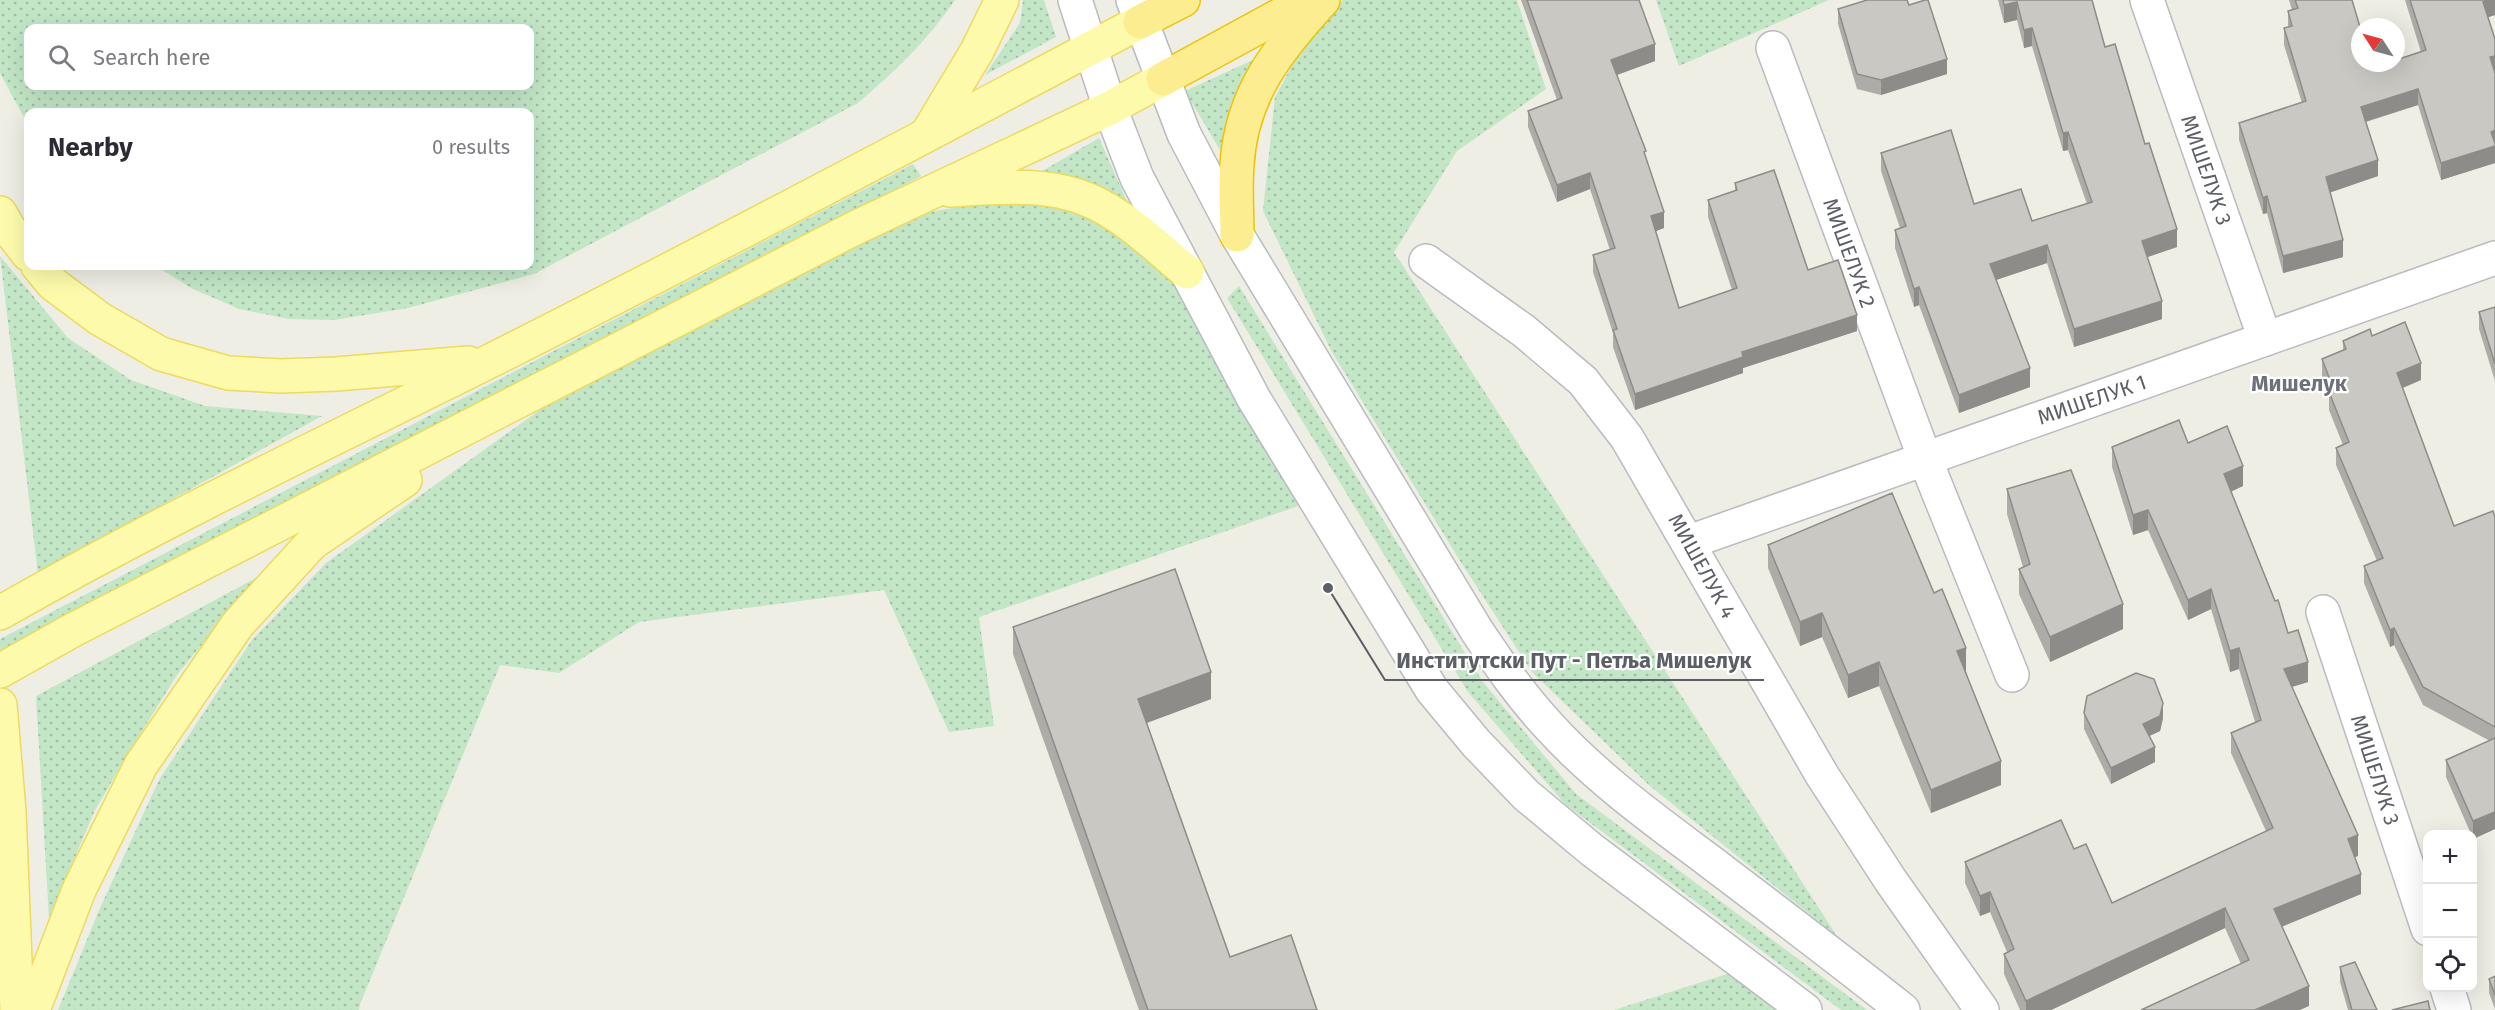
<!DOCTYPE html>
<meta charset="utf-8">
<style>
body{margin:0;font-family:"Fira Sans",sans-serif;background:#f7f7f7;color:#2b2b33}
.controls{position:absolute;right:18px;bottom:18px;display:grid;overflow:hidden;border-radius:12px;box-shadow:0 6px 24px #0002}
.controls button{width:54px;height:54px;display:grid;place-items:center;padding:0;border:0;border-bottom:2px solid #e1e1e2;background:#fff;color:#2b2b33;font:30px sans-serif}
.compass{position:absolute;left:2351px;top:18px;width:54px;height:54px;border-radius:50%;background:#fff;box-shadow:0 6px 24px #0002;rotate:306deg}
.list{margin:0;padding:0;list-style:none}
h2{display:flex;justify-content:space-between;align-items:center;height:78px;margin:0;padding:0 24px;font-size:26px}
h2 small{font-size:20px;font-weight:400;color:#7c7c81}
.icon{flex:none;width:33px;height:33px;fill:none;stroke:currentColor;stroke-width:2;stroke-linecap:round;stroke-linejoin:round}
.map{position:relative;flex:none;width:2495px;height:1010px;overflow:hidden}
.search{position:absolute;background:#fff;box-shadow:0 6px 24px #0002;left:24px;top:24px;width:510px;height:66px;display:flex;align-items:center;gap:15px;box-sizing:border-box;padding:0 21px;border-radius:12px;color:#7c7c81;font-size:22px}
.panel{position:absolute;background:#fff;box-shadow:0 6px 24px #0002;left:24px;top:108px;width:510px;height:162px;border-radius:12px}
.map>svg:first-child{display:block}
</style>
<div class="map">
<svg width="2495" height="1010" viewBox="0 0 2495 1010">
<defs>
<pattern id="grass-dots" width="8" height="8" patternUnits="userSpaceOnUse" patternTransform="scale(1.5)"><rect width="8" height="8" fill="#c2e6c6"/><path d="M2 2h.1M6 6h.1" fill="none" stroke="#a1bea4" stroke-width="1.8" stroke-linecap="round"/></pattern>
</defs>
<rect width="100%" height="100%" fill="#efeee5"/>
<g fill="url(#grass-dots)" fill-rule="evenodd">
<path d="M 0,0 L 955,0 C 928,40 895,71 858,103 L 534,274 L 408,308 L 334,320 L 289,319 L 239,309 L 191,288 L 156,266 L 530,266 L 530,112 L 28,112 L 28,125 L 0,73 ZM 28,28 L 530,28 L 530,86 L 28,86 Z"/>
<polygon points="1023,0 1044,0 1056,37 985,75 1020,23"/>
<polygon points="1343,0 1517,0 1546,89 1457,151 1394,252 1837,936 1650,786 1532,672 1462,564 1332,352 1263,211 1275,97 1294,62 1328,13"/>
<polygon points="1656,0 1829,0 1679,66"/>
<polygon points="1253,60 1233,103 1220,150 1185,91"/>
<polygon points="1099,138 1129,206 1039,173"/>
<polygon points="913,164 921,176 0,656 0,639"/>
<polygon points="1049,198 1095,214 1179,282 1298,506 979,617 994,726 949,732 884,590 639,622 559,673 500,665 360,1004 359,1010 58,1010 100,908 159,780 252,640 326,563 544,407 910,215 991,202"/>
<polygon points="0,256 68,338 131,380 205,406 322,416 38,574"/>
<polygon points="1239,286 1483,682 1576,794 1867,1010 1841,1010 1565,804 1468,692 1227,298"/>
<polygon points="256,578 177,675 127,755 94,812 49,919 36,696"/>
<polygon points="1730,973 1789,1010 1614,1010"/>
</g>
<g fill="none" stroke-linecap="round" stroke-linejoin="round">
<defs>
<g id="minor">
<polyline points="1075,0 1110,108 1137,178 1254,399 1432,690 1476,743 1526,795 1592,850 1805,1010"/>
<path d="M 1133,0 L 1184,134 L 1237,235 L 1477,631 C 1499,664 1521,696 1548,725 C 1595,777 1652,818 1708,860 C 1774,910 1839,959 1903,1010"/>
<polyline points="2147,0 2265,339"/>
<polyline points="1773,48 1925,459 2012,675"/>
<polyline points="1426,261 1524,331 1583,381 1627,438 1822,775 1891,881 1982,1010"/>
<polyline points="1689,542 2495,258"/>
<polyline points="2323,612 2428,929"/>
<polyline points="2447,988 2454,1010"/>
</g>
<g id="major">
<polyline points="927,134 977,51 1002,0"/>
<path d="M 950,190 C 1000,187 1054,181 1099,205 C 1132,222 1159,249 1187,272"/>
<polyline points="0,213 11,232 28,254"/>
<polyline points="38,266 53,284 100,319 161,354 228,373 281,376 336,374 468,363"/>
<path d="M 0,613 C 159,522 324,444 488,362 C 707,252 924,137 1140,22"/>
<polyline points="0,671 71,631 855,228 1110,108 1163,79"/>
<polyline points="0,705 9,812 17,1010"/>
<polyline points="33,1010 79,890 141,765 238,624 312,543 405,480"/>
</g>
<g id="highway">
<polyline points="1140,22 1183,0"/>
<polyline points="1163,79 1308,0"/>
<path d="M 1237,235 C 1237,212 1235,188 1237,165 C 1241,95 1278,49 1323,0"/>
</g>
</defs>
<use href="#minor" stroke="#b9bbc0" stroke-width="36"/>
<use href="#major" stroke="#efd95e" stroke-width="36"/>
<use href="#highway" stroke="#efc305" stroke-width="36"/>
<use href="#minor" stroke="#fff" stroke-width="33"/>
<use href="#major" stroke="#fdfbab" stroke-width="33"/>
<use href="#highway" stroke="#fbed90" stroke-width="33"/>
</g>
<g fill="#aeaca7">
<polygon points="1521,0 1639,0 1655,61 1617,75 1646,159 1664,228 1656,231 1679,308 1732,290 1708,217 1708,200 1735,191 1735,183 1808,270 1857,331 1743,368 1743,373 1635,410 1613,347 1613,333 1593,272 1593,255 1610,250 1590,189 1557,202 1528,127 1528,111 1557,100"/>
<polygon points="1998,0 2092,0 2105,47 2145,144 2177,247 2147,257 2162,319 2074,347 2047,263 1996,280 2030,387 1959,413 1919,305 1914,307 1895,248 1895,230 1900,228 1881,171 1881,153 1974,204 2032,221 2087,204 2068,150 2063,151 2032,46 2024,48 2017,20 2004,23"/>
<polygon points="2289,0 2352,0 2373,67 2421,52 2405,0 2495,0 2495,15 2488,17 2495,39 2495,163 2441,180 2418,105 2366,122 2378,176 2330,192 2343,257 2283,273 2267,213 2263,214 2239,140 2239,123 2302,103 2284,45 2284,28 2288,27 2288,11 2292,10"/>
<polygon points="1909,5 1947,74 1881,95 1857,89 1838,24 1838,9"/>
<polygon points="2495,307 2495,381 2479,329 2479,312"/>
<polygon points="2372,336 2421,380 2403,388 2454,526 2495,517 2495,829 2473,839 2472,834 2471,834 2446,777 2446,760 2490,741 2423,705 2394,645 2390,647 2364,583 2364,566 2377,561 2336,465 2336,448 2343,445 2329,410 2329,393 2322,376 2322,359 2343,351 2343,341"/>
<polygon points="2188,443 2243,486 2231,491 2308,682 2292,687 2358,856 2354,857 2361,894 2282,926 2309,1006 2241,964 2225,928 2051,1010 2020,1010 2004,974 2004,954 2007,952 1990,912 1980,916 1965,883 1965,862 2074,849 2112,903 2266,831 2231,753 2231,733 2255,722 2239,669 2230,672 2211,609 2188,620 2148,530 2133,535 2112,467 2112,447"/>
<polygon points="2007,489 2123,629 2050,662 2019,594 2019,569 2023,567 2007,514"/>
<polygon points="1768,545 1966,671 2001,785 1931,813 1879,686 1848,698 1822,637 1800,646 1768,568"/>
<polygon points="1013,627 1211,699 1147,723 1230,957 1317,1010 1139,1010 1013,654"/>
<polygon points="2084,713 2163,718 2160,731 2149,736 2155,762 2111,784 2084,729"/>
<polygon points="2340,967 2377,1010 2348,1010 2340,982"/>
<polygon points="2495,976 2495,1009 2489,993 2489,979"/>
</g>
<g fill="#8d8c88">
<polygon points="2490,0 2495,0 2495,15 2483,19 2483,2"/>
<polygon points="2017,2 2017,20 2004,23 2004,5"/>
<polygon points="2032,28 2032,46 2024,48 2024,30"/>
<polygon points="1655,44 1655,61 1611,77 1611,60"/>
<polygon points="2495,56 2495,72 2490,57"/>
<polygon points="1947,59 1947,74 1881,95 1881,80"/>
<polygon points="2418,89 2418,105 2361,123 2361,107"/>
<polygon points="2495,130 2495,163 2441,180 2441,163 2491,132"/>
<polygon points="2068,132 2068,150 2063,151 2063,133"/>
<polygon points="2378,160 2378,176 2326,194 2326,177"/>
<polygon points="1590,173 1590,189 1557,202 1557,185"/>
<polygon points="2267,196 2267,213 2263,214 2263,198"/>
<polygon points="1664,212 1664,228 1651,233 1651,216"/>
<polygon points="2177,229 2177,247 2142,259 2142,241"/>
<polygon points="2343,240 2343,257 2283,273 2283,256"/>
<polygon points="2047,245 2047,263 1990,282 1990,264"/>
<polygon points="1919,287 1919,305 1914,307 1914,289"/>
<polygon points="2162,301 2162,319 2074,347 2074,329"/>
<polygon points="1857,315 1857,331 1743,368 1743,373 1635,410 1635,394 1742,352"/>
<polygon points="2421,363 2421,380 2397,390 2397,373"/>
<polygon points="2030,368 2030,387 1959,413 1959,395"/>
<polygon points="2243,466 2243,486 2224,495 2224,474"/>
<polygon points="2148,510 2148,530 2133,535 2133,515"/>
<polygon points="2211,589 2211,609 2188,620 2188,600"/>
<polygon points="2123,604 2123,629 2050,662 2050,637"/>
<polygon points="1822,613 1822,637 1800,646 1800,622"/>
<polygon points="2394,628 2394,645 2390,647 2390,630"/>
<polygon points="1966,648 1966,671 1957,675 1957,651"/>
<polygon points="2239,648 2239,669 2230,672 2230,651"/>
<polygon points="1879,662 1879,686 1848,698 1848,675"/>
<polygon points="2308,662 2308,682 2284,689 2284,669"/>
<polygon points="1211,672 1211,699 1138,726 1138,699"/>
<polygon points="2163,703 2163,718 2160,731 2143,739 2143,724"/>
<polygon points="2155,747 2155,762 2111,784 2111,768"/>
<polygon points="2001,761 2001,785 1931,813 1931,790"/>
<polygon points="2495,812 2495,829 2473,839 2473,821"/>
<polygon points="2358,835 2358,856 2348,860 2348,839"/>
<polygon points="2361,874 2361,894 2274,930 2274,909"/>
<polygon points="1990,892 1990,912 1980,916 1980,896"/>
<polygon points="2225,908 2225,928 2051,1010 2026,1010 2026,1001"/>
<polygon points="2309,986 2309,1006 2300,1010 2255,1010"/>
</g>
<g fill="#cac8c2" stroke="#8d8c88" stroke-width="1.5">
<polygon points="1527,0 1639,0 1655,44 1611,60 1646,151 1644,152 1664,212 1651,216 1679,308 1737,288 1708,200 1737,190 1735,183 1774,170 1808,270 1838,260 1857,315 1742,352 1743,357 1635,394 1613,330 1617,329 1593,255 1615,248 1590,173 1557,185 1528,111 1562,98"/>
<polygon points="1867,0 1907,0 1909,5 1925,0 1928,0 1947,59 1881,80 1857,74 1838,9"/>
<polygon points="2003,0 2092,0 2105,47 2115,44 2145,144 2149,143 2177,229 2142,241 2162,301 2074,329 2047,245 1990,264 2030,368 1959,395 1919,287 1914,289 1895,230 1906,226 1881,153 1951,130 1974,204 2021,189 2032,221 2092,202 2068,132 2063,133 2032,28 2024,30 2017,2 2004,5"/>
<polygon points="2295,0 2352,0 2360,27 2360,63 2371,63 2373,67 2385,63 2396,63 2396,60 2426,50 2410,0 2490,0 2483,2 2495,39 2495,56 2490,57 2495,73 2495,130 2491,132 2495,143 2495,146 2441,163 2418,89 2361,107 2378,160 2326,177 2343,240 2283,256 2267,196 2263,198 2239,123 2306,101 2284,28 2292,26 2288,11 2298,8"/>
<polygon points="2495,307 2495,364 2479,312"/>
<polygon points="2405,322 2421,363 2397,373 2454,526 2493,511 2495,517 2495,727 2423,687 2394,628 2390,630 2364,566 2383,558 2336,448 2349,442 2329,392 2334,390 2322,359 2346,349 2343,341 2370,329 2372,336"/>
<polygon points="2179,420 2188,443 2227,426 2243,466 2224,474 2275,601 2278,600 2288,633 2298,630 2308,662 2284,669 2358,835 2348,839 2361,874 2274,909 2309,986 2255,1010 2141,1010 2249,960 2225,908 2026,1001 2004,954 2014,949 1990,892 1980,896 1965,862 2061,820 2074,849 2086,844 2112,903 2273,828 2231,733 2261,720 2239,648 2230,651 2211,589 2188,600 2148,510 2133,515 2112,447"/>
<polygon points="2071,470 2123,604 2050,637 2019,569 2030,564 2007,489"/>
<polygon points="1892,493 1934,593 1942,589 1966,648 1957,651 2001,761 1931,790 1879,662 1848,675 1822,613 1800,622 1768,545"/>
<polygon points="1175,569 1211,672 1138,699 1230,957 1291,935 1317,1010 1148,1010 1013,627"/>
<polygon points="2136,673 2154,679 2163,703 2160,716 2143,724 2155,747 2111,768 2084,713 2087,696"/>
<polygon points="2495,738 2495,812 2473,821 2446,760"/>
<polygon points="2355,962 2377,1010 2352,1010 2340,967"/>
<polygon points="2495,976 2495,995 2489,979"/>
<polygon points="2428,1001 2430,1010 2392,1010"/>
</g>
<g text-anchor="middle" stroke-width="4.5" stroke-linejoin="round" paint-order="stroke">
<g font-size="21" fill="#5c5f65" stroke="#fff">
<text transform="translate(2206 170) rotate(71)" y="7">МИШЕЛУК 3</text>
<text transform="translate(1849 253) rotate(70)" y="7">МИШЕЛУК 2</text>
<text transform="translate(2092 400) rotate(-19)" y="7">МИШЕЛУК 1</text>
<text transform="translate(1702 566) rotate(61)" y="7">МИШЕЛУК 4</text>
<text transform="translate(2375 770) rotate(72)" y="7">МИШЕЛУК 3</text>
</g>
<g font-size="22" font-weight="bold" fill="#6e7177" stroke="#fff">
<text x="2299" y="391">Мишелук</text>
</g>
</g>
<path fill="none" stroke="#5c5f65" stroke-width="2" d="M1328 588L1385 680H1764"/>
<circle fill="#5c5f65" stroke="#fff" stroke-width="2" cx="1328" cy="588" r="6"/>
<g font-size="22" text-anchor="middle" font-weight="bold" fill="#5c5f65" stroke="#fff" stroke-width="4.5" stroke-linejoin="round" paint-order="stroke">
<text x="1574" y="668">Институтски Пут - Петља Мишелук</text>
</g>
</svg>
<div class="controls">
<button>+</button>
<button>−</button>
<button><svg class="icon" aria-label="locate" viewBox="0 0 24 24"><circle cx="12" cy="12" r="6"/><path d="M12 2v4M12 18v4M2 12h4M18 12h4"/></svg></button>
</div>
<svg class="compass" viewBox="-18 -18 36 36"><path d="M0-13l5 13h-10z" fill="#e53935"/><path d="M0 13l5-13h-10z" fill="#7c7c81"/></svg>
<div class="search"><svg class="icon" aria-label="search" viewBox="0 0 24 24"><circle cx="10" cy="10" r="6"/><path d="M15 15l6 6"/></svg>Search here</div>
<section class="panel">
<h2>Nearby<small>0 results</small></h2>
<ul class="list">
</ul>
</section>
</div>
